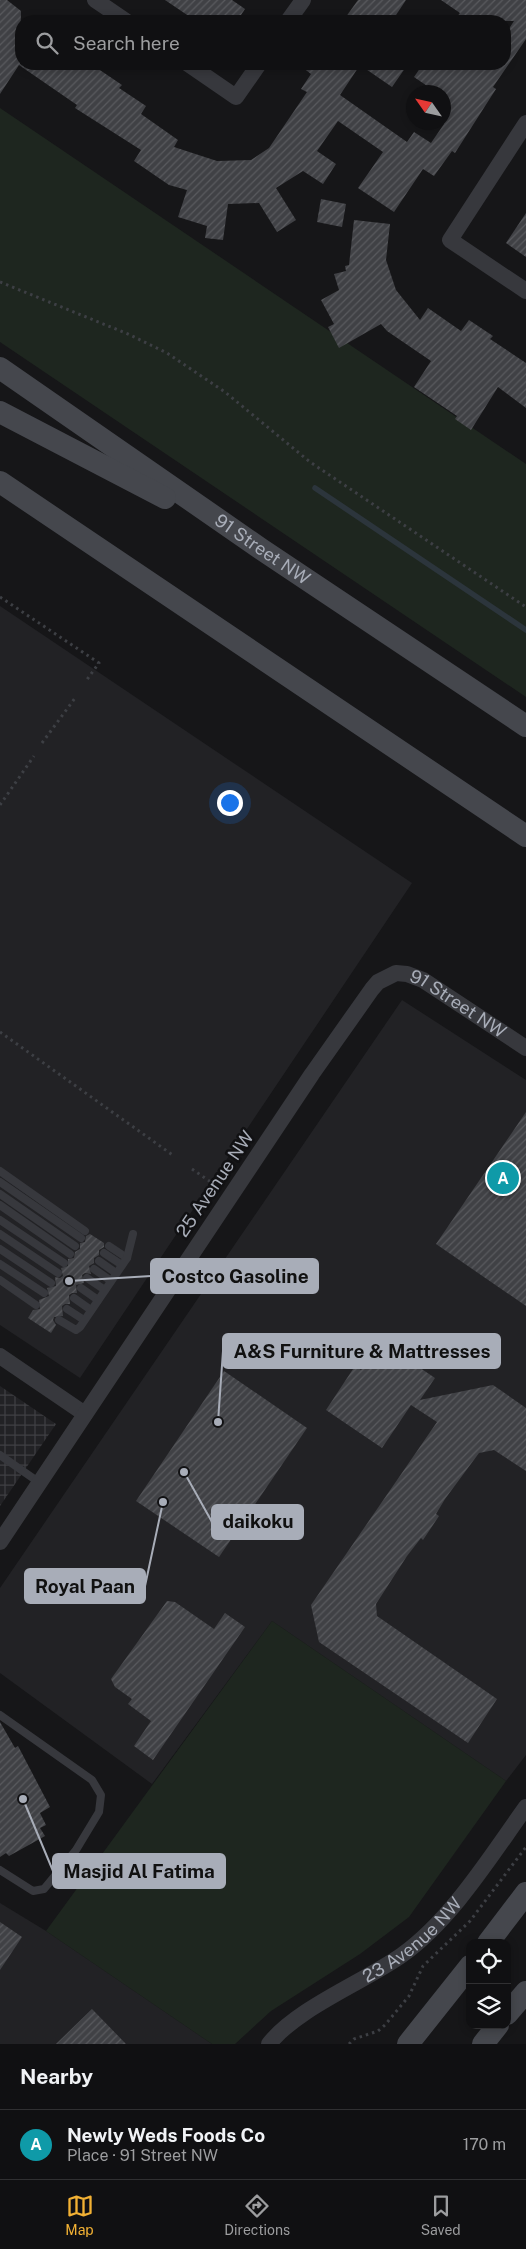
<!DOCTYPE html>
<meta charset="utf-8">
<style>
body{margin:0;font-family:"Public Sans",sans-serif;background:#1e1e20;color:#f1f3f6}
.controls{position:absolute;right:15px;bottom:15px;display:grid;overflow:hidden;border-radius:10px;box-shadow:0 2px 8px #0003}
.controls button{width:45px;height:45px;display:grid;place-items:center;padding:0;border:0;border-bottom:1px solid #303032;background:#101012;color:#f1f3f6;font:25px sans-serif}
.compass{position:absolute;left:406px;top:85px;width:45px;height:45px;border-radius:50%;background:#101012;box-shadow:0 2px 8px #0003;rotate:304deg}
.you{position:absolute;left:229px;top:802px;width:18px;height:18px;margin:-12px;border:4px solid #fff;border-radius:50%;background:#1a73e8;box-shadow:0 0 0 8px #1a73e833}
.badge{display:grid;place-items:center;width:32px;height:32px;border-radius:50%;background:#f2b134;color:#fff;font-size:16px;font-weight:700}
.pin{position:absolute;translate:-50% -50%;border:2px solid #fff;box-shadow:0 1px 5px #0006}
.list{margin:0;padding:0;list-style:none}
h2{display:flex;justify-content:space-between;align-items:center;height:65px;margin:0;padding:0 20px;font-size:21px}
h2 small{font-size:16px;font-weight:400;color:#9c9d9f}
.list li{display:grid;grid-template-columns:32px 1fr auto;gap:15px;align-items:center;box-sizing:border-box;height:70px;padding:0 20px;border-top:1px solid #303032}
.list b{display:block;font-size:19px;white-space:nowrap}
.list p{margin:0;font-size:16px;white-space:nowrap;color:#9c9d9f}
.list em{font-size:16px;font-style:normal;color:#9c9d9f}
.icon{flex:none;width:28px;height:28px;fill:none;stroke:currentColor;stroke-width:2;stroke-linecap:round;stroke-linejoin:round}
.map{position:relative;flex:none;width:526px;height:2044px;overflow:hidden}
.search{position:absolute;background:#101012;box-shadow:0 2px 8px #0003;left:15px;right:15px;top:15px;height:55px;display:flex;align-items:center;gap:12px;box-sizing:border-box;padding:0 18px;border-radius:20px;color:#9c9d9f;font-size:19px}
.sheet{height:135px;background:#101012}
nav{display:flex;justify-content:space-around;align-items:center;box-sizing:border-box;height:70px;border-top:1px solid #303032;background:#101012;font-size:14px;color:#9c9d9f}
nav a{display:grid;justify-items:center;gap:2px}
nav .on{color:#f2b134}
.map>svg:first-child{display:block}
</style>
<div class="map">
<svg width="526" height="2044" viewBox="0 0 526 2044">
<defs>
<pattern id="industrial-grid" width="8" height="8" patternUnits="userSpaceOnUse" patternTransform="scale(1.25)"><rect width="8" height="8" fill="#222225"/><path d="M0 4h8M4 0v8" fill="none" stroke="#3f3f43"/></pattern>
<pattern id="building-hatch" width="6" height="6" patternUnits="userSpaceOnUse" patternTransform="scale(1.25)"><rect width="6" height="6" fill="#404145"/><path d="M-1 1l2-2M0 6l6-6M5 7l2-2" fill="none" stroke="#595a5e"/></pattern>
</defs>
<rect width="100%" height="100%" fill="#161618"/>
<g fill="#222225">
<polygon points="0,606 412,883 80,1378 0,1325"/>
<polygon points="402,1000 526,1080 526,1755 506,1781 272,1621 152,1784 0,1673 0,1588"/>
<polygon points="0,1903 46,1931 212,2044 0,2044"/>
</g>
<polygon fill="url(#industrial-grid)" points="0,1386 56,1424 0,1506"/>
<g fill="#1e261f">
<polygon points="0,108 526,464 526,697 0,342"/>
<polygon points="272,1621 506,1781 409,1917 360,1954 271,2011 235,2044 212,2044 46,1931"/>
</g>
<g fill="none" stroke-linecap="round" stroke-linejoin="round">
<polyline stroke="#2c353c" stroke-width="5.5" points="315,488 526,630"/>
</g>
<g fill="url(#building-hatch)">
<polygon points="0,0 7,0 21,11 20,64 91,64 122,85 119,88 146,106 141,114 178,140 174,147 217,161 251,160 269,148 307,92 301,89 311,74 298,64 408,64 392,87 360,65 340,95 407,142 414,132 431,143 444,124 444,92 436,92 414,77 423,64 434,64 443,69 447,64 505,64 505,35 514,21 454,21 460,13 441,0 526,0 526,39 493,87 496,89 455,153 452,151 434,176 423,169 394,212 358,188 383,152 338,121 317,151 336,164 323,184 303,171 276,188 296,220 277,232 259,203 228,204 223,240 205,238 207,226 178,217 187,190 169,185 134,161 141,150 75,108 77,105 19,65 0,94"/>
<polygon points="165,0 232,0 245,9 237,21 196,21"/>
<polygon points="358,0 406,0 392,21 343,21"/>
<polygon points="321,199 346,204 342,227 317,222"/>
<polygon points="526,213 526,257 506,243"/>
<polygon points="354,220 390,224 386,260 396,290 420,320 428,308 461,331 469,320 493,336 490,339 526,363 526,408 498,387 471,430 455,419 457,416 414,387 431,361 387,331 381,324 339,348 328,327 334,324 321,300 339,290 334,274 346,271 345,266 349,265"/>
<polygon points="526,1112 526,1306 436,1244"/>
<polygon points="90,1234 104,1243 104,1247 99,1250 99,1255 94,1258 94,1263 89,1266 91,1274 85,1273 82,1275 84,1283 76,1285 77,1293 72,1293 69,1295 70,1304 65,1304 62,1306 63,1316 54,1317 53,1320 56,1325 51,1333 28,1318 33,1310 40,1309 39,1300 49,1296 47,1288 56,1286 55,1277 60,1278 63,1276 61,1268 68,1266 68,1259 74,1258 75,1252 80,1249 80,1243 85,1242 86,1236"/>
<polygon points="380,1341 435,1378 420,1400 493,1385 526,1408 526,1471 494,1450 479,1453 445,1499 436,1514 439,1516 423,1540 421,1538 407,1556 376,1604 377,1616 497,1699 468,1743 319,1642 311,1605 437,1422 411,1405 382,1448 326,1410 355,1366 361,1370"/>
<polygon points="224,1371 307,1428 219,1557 136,1501"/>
<polygon points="167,1601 175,1602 214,1629 225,1613 245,1627 153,1760 134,1746 151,1721 128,1704 132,1699 115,1687 111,1679"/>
<polygon points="0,1722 15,1748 18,1746 50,1807 40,1813 46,1825 40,1828 45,1836 9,1856 6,1853 0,1857"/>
<polygon points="0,1922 22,1937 0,1970"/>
<polygon points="92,2009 126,2044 56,2044"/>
</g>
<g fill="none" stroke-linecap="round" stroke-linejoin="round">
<g stroke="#3d3f44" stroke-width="3" stroke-dasharray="2.5 4" stroke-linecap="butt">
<polyline points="0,282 128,334 167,353 225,392 310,462 526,607"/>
<polyline points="0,597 99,663 86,681"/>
<polyline points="42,743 75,698"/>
<polyline points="0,805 34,756"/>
<polyline points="0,1032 174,1156"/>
<polyline points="192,1169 215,1185"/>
<polyline points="349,2044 354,2039 378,2031 385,2025 409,1996 423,1966 470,1921 526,1847"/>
</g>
<g stroke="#37383d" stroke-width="8">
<polyline points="0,1171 85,1231"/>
<polyline points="0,1182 81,1238"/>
<polyline points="0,1194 75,1246"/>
<polyline points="0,1205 70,1254"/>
<polyline points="0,1220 64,1263"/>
<polyline points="0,1234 58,1273"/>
<polyline points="109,1246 127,1258"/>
<polyline points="0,1249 51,1283"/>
<polyline points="104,1253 122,1265"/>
<polyline points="99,1261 116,1273"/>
<polyline points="0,1264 44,1293"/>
<polyline points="94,1269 111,1281"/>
<polyline points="87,1278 105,1290"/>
<polyline points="0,1280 36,1305"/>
<polyline points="81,1288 98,1300"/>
<polyline points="74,1298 91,1310"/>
<polyline points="67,1309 84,1320"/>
<polyline points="59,1320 76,1330 80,1327 127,1258 133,1234"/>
<polyline points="0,1455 40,1483"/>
<polyline points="0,1715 92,1780 101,1795 99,1812 76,1850 44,1889 33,1891 0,1870"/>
</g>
<g stroke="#37383d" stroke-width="16">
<polyline points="95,0 126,21"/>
<polyline points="288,21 303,0"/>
<polyline points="188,64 236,97 259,64"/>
<polyline points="526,123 450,240 526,291"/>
<polyline points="0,1356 85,1414"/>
<path id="s1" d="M 0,1542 L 312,1074 L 372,989 L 378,982 L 396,973 L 407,974 L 423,980 L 526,1048"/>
<path id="s2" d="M 269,2044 C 297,2008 364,1982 402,1955 C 452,1919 490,1857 526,1807"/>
</g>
<g stroke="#45474d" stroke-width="22">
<path id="s3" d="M 0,368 L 261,549 L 526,726"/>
<polyline points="0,412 165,498"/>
<polyline points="0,482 526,836"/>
<polyline points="488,1943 526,1893"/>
<polyline points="507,2014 526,1992"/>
<polyline points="408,2044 470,1966"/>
<polyline points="483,2044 498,2025"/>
</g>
</g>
<g text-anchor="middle" stroke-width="5" stroke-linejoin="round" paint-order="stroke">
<g font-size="18" fill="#a8adb8" stroke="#111113">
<text dy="6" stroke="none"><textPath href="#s3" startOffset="319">91 Street NW</textPath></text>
<text dy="6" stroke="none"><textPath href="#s1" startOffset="766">91 Street NW</textPath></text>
<text transform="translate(215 1184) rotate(-56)" y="6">25 Avenue NW</text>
<text dy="6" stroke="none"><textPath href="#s2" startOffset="178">23 Avenue NW</textPath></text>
</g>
</g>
<path fill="none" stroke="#a8adb8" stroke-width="2" d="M69 1281L151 1276M218 1422L223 1351M184 1472L212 1522M163 1502L145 1586M23 1799L53 1871"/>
<g fill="#a8adb8" stroke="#111113" stroke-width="2">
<circle cx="69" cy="1281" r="5"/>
<circle cx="218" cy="1422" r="5"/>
<circle cx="184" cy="1472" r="5"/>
<circle cx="163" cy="1502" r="5"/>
<circle cx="23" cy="1799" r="5"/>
</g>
<g fill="#a8adb8" stroke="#a8adb8" stroke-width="2">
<rect x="151" y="1259" width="167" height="34" rx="5"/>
<rect x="223" y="1334" width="277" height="34" rx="5"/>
<rect x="212" y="1505" width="91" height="34" rx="5"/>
<rect x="25" y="1569" width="120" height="34" rx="5"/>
<rect x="53" y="1854" width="172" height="34" rx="5"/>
</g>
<g font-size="19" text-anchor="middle" font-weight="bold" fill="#111">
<text x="235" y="1283">Costco Gasoline</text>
<text x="362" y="1358">A&amp;S Furniture &amp; Mattresses</text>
<text x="258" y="1528">daikoku</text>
<text x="85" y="1593">Royal Paan</text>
<text x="139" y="1878">Masjid Al Fatima</text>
</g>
</svg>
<div class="controls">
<button><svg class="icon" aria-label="locate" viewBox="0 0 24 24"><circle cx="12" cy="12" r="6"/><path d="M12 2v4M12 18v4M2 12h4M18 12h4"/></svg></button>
<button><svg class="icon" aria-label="layers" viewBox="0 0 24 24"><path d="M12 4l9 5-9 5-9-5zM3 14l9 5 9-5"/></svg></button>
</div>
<svg class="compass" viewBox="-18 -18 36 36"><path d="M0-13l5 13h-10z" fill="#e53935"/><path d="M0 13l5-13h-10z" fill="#9c9d9f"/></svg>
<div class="you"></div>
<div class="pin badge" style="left:503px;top:1178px;background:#0f9aa8">A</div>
<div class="search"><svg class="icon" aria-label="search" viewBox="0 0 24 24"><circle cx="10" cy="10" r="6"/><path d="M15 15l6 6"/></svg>Search here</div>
</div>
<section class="sheet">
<h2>Nearby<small></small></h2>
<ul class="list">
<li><span class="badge" style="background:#0f9aa8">A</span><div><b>Newly Weds Foods Co</b><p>Place · 91 Street NW</p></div><em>170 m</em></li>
</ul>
</section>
<nav>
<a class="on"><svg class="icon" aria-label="map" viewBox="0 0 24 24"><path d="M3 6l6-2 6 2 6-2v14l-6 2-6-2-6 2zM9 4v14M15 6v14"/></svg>Map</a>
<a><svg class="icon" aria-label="directions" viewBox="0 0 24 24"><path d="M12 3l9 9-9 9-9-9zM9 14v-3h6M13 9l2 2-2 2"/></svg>Directions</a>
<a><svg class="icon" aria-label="saved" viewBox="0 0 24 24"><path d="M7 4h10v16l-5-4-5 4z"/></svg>Saved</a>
</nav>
